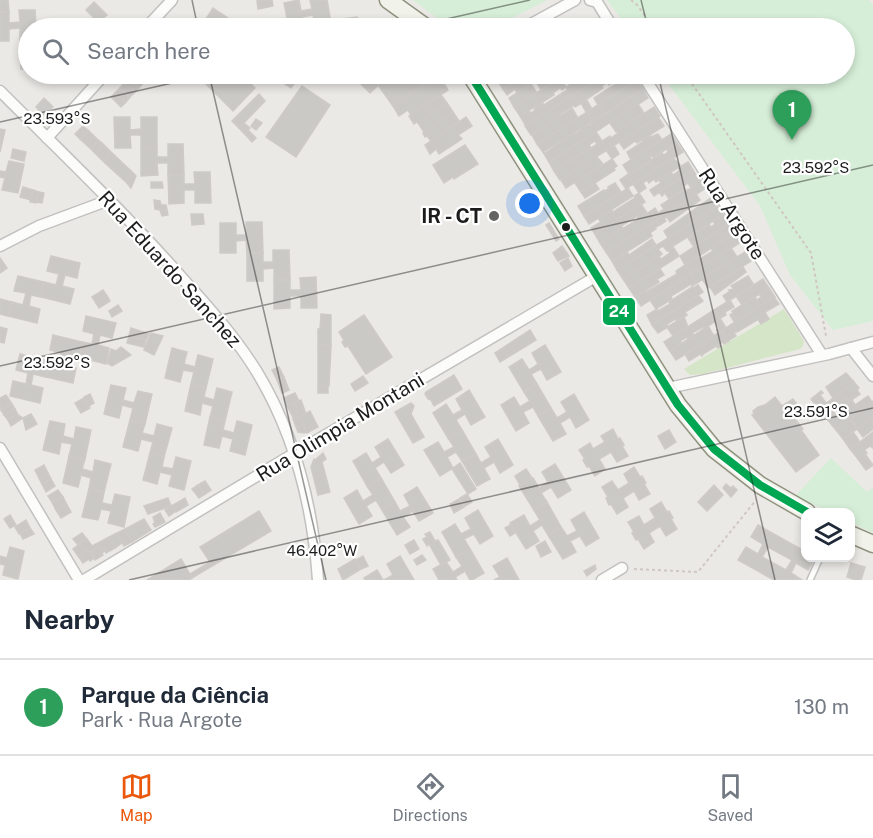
<!DOCTYPE html>
<meta charset="utf-8">
<style>
body{margin:0;font-family:"Public Sans",sans-serif;background:#f2f2f3;color:#1f2937}
.controls{position:absolute;right:18px;bottom:18px;display:grid;overflow:hidden;border-radius:12px;box-shadow:0 3px 9px #0003}
.controls button{width:54px;height:54px;display:grid;place-items:center;padding:0;border:0;border-bottom:2px solid #e0e1e3;background:#fff;color:#1f2937;font:30px sans-serif}
.you{position:absolute;left:530px;top:204px;width:21px;height:21px;margin:-15px;border:4px solid #fff;border-radius:50%;background:#1a73e8;box-shadow:0 0 0 9px #1a73e833}
.badge{display:grid;place-items:center;width:39px;height:39px;border-radius:50%;background:#ea580c;color:#fff;font-size:20px;font-weight:700}
.pin{position:absolute;translate:-50% -50px;filter:drop-shadow(0 2px 3px #0008)}
.pin::after{content:'';position:absolute;top:32px;width:21px;height:18px;background:inherit;clip-path:polygon(0 0,100% 0,50% 100%)}
.list{margin:0;padding:0;list-style:none}
h2{display:flex;justify-content:space-between;align-items:center;height:78px;margin:0;padding:0 24px;font-size:26px}
h2 small{font-size:20px;font-weight:400;color:#747a83}
.list li{display:grid;grid-template-columns:39px 1fr auto;gap:18px;align-items:center;box-sizing:border-box;height:96px;padding:0 24px;border-top:2px solid #e0e1e3}
.list b{display:block;font-size:22px;white-space:nowrap}
.list p{margin:0;font-size:20px;white-space:nowrap;color:#747a83}
.list em{font-size:20px;font-style:normal;color:#747a83}
.icon{flex:none;width:33px;height:33px;fill:none;stroke:currentColor;stroke-width:2;stroke-linecap:round;stroke-linejoin:round}
.map{position:relative;flex:none;width:873px;height:580px;overflow:hidden}
.search{position:absolute;background:#fff;box-shadow:0 3px 9px #0003;left:18px;right:18px;top:18px;height:66px;display:flex;align-items:center;gap:15px;box-sizing:border-box;padding:0 21px;border-radius:33px;color:#747a83;font-size:22px}
.sheet{height:174px;background:#fff}
nav{display:flex;justify-content:space-around;align-items:center;box-sizing:border-box;height:84px;border-top:2px solid #e0e1e3;background:#fff;font-size:16px;color:#747a83}
nav a{display:grid;justify-items:center;gap:3px}
nav .on{color:#ea580c}
.map>svg:first-child{display:block}
</style>
<div class="map">
<svg width="873" height="580" viewBox="0 0 873 580">
<rect width="100%" height="100%" fill="#ebe9e5"/>
<polygon fill="#d5e5c7" points="784,309 804,341 803,346 800,349 703,374 690,375 684,369"/>
<g fill="#d6eed7">
<polygon points="413,0 547,0 508,20 501,28 450,28"/>
<polygon points="607,0 869,0 873,5 873,321 833,330 790,275 760,206 661,74 844,74 844,28 628,28"/>
<polygon points="831,458 867,492 873,488 873,533 851,522 850,512 830,512 795,496"/>
</g>
<g fill="#cbc9c6" stroke="#cecbc7" stroke-width="1.5" fill-rule="evenodd">
<polygon points="0,0 8,0 9,12 0,12"/>
<polygon points="257,0 272,0 273,6 258,9"/>
<polygon points="299,0 301,11 312,9 310,0 327,0 331,23 315,26 313,15 302,17 305,28 289,28 284,3"/>
<polygon points="94,2 107,15 98,22 86,10"/>
<polygon points="213,8 243,28 203,28 201,27"/>
<polygon points="19,10 35,10 36,28 28,28 28,39 20,39 20,28 9,29 9,41 0,41 0,12 9,12 9,23 20,22"/>
<polygon points="357,17 359,28 343,28 342,19"/>
<polygon points="331,23 332,28 316,28 315,26"/>
<polygon points="584,23 589,27 592,25 593,27 594,26 596,28 576,28"/>
<polygon points="20,39 28,39 28,69 21,69"/>
<polygon points="133,74 142,74 147,79 143,83"/>
<polygon points="133,74 143,83 139,88 129,79"/>
<polygon points="142,74 151,74 156,78 153,83"/>
<polygon points="196,74 241,74 255,88 233,111"/>
<polygon points="270,74 301,74 291,88"/>
<polygon points="372,74 390,74 370,93 361,84"/>
<polygon points="390,74 426,74 431,80 393,106 378,85"/>
<polygon points="507,74 528,74 503,89 497,80"/>
<polygon points="528,74 546,74 517,93 515,89 507,95 503,89"/>
<polygon points="546,74 558,74 561,78 541,90 537,83 548,76"/>
<polygon points="567,74 584,74 572,81"/>
<polygon points="587,74 607,74 571,96 566,87"/>
<polygon points="607,74 627,74 621,77 619,75 610,80 612,83 609,85 608,82 602,86 603,88 580,104 574,94"/>
<polygon points="627,74 633,74 637,80 598,105 594,98 622,80 621,77"/>
<polygon points="439,75 448,90 411,115 408,110 399,116 393,106"/>
<polygon points="560,78 566,87 562,90 560,88 553,93 554,95 520,116 514,107"/>
<polygon points="129,79 139,88 135,92 124,83"/>
<polygon points="637,80 643,89 604,114 599,104"/>
<polygon points="124,83 135,92 130,97 120,88"/>
<polygon points="531,84 537,93 514,107 509,98"/>
<polygon points="302,86 330,105 296,157 266,137"/>
<polygon points="120,88 130,97 126,102 115,93"/>
<polygon points="643,89 648,98 600,129 594,120 599,117 600,118"/>
<polygon points="567,90 571,96 526,126 520,116 529,111 531,113 535,110 534,108 542,102 544,105"/>
<polygon points="115,93 126,102 121,107 111,97"/>
<polygon points="259,94 265,101 239,128 232,121"/>
<polygon points="574,94 580,104 575,107 574,105 560,114 561,116 531,135 525,126"/>
<polygon points="441,95 447,103 418,123 417,122 414,124 409,116"/>
<polygon points="44,98 53,107 43,115 36,107"/>
<polygon points="586,99 592,109 586,112 581,103"/>
<polygon points="447,103 453,112 424,132 418,123"/>
<polygon points="599,104 604,114 593,121 587,112"/>
<polygon points="638,104 644,113 616,132 610,123"/>
<polygon points="654,107 660,116 607,150 602,141 610,136 611,138 618,133 617,131"/>
<polygon points="572,108 578,118 537,144 532,135"/>
<polygon points="453,112 459,121 431,141 427,136 425,137 423,133"/>
<polygon points="587,112 593,121 543,152 537,144"/>
<polygon points="114,117 130,117 130,130 141,129 141,117 157,117 157,147 141,148 141,135 130,135 131,148 115,148"/>
<polygon points="466,117 472,126 458,135 462,139 439,154 436,149 430,154 425,145"/>
<polygon points="658,117 664,126 637,143 635,141 624,149 619,142"/>
<polygon points="256,119 262,123 256,130 251,126"/>
<polygon points="594,120 600,129 549,162 543,152 544,152 545,153 574,133 575,134 581,130 580,129 587,124 588,126 591,124 591,122"/>
<polygon points="244,123 250,128 248,130 256,138 252,142 239,128"/>
<polygon points="83,126 89,131 80,139 75,134"/>
<polygon points="0,129 5,130 0,152"/>
<polygon points="89,131 97,139 92,150 80,139"/>
<polygon points="596,132 602,141 597,144 595,141 589,145 591,148 554,171 549,162"/>
<polygon points="658,134 662,140 631,160 627,152 644,141 642,140 650,135 651,137"/>
<polygon points="671,134 677,143 653,157 652,156 650,157 651,160 629,174 623,165"/>
<polygon points="97,139 102,143 97,155 92,150"/>
<polygon points="602,141 607,150 560,180 554,171"/>
<polygon points="102,143 110,151 105,163 97,155"/>
<polygon points="677,143 683,152 655,170 649,161 662,153 664,155 668,152 667,150"/>
<polygon points="168,144 183,144 184,175 168,175 168,163 157,163 158,175 141,176 141,148 157,147 157,157 168,157"/>
<polygon points="465,145 478,164 454,179 453,177 444,183 433,165"/>
<polygon points="614,145 619,154 612,159 606,150"/>
<polygon points="13,149 26,152 24,161 11,158"/>
<polygon points="110,151 131,171 127,183 105,163"/>
<polygon points="596,156 603,164 566,188 561,180"/>
<polygon points="673,158 680,165 679,167 656,182 654,179 649,183 647,180 643,183 646,188 639,193 633,184"/>
<polygon points="612,159 617,166 614,168 615,170 581,192 575,183"/>
<polygon points="9,161 24,164 18,193 2,190 5,178 0,177 0,171 6,172"/>
<polygon points="650,162 655,170 633,184 627,175"/>
<polygon points="688,162 693,170 654,196 650,190 661,183 659,180 671,172 673,175 680,170 678,168"/>
<polygon points="693,170 699,180 690,186 688,183 683,186 685,189 669,199 665,193 662,196 659,192"/>
<polygon points="131,171 136,176 131,188 127,183"/>
<polygon points="194,172 210,172 211,203 195,203 195,190 184,190 184,203 169,204 168,175 184,175 184,184 195,184"/>
<polygon points="627,175 633,184 626,189 620,180"/>
<polygon points="700,179 706,188 656,220 651,211 655,208 658,213 664,209 661,205 678,194 692,188 690,186"/>
<polygon points="151,182 162,182 163,188 151,188"/>
<polygon points="595,183 599,189 585,198 581,192"/>
<polygon points="615,183 621,192 584,216 578,206 604,190 605,191 609,188 608,187"/>
<polygon points="23,187 33,190 31,200 20,197"/>
<polygon points="628,188 633,196 589,224 584,216"/>
<polygon points="33,190 39,192 36,203 30,202"/>
<polygon points="39,192 44,193 42,203 36,202"/>
<polygon points="639,193 645,202 595,234 591,228 601,222 598,218 612,210 613,212 635,198 634,196"/>
<polygon points="696,194 700,200 670,222 667,217 664,219 666,221 660,225 656,220"/>
<polygon points="712,197 717,206 668,238 664,231"/>
<polygon points="154,200 160,201 161,205 166,205 168,215 162,216 160,210 155,209"/>
<polygon points="641,204 647,213 638,218 637,216 621,226 623,228 600,243 595,234"/>
<polygon points="717,206 723,215 673,246 668,238"/>
<polygon points="651,211 657,220 606,252 600,243"/>
<polygon points="191,214 203,214 204,224 192,225"/>
<polygon points="723,215 729,224 694,247 688,238 709,224 711,227 715,224 713,221"/>
<polygon points="656,221 659,225 655,228 656,229 650,233 652,236 612,261 606,252"/>
<polygon points="246,222 262,222 263,253 247,253 246,240 236,241 236,253 220,253 220,223 236,223 236,235 246,235"/>
<polygon points="549,223 559,239 556,241 546,225"/>
<polygon points="729,224 735,233 685,265 680,256"/>
<polygon points="735,233 741,242 691,274 685,265 698,257 700,259 713,251 711,248"/>
<polygon points="668,238 673,247 667,251 663,246 658,249 662,254 623,279 617,270"/>
<polygon points="652,239 656,245 617,270 612,261 627,252 629,255"/>
<polygon points="562,246 569,256 558,261 553,253"/>
<polygon points="673,247 679,256 629,288 623,279 659,256 661,259 670,253 668,250"/>
<polygon points="731,248 737,257 697,283 691,274"/>
<polygon points="273,250 289,250 290,280 274,280 274,268 263,269 263,281 247,281 247,253 263,253 263,262 273,262"/>
<polygon points="745,252 751,261 708,288 702,279"/>
<polygon points="51,256 80,263 77,278 65,275 62,286 74,289 70,304 41,297 44,282 56,285 59,274 47,271"/>
<polygon points="0,258 7,268 0,273"/>
<polygon points="568,258 572,266 565,271 560,263"/>
<polygon points="685,265 691,274 641,306 635,297 645,291 646,292 660,284 677,274 676,271"/>
<polygon points="743,267 746,272 715,295 710,287"/>
<polygon points="660,269 664,275 657,279 659,282 635,297 629,288"/>
<polygon points="691,274 697,283 692,286 691,284 671,296 672,299 656,309 650,300"/>
<polygon points="18,276 44,282 41,297 31,295 29,306 40,309 37,323 8,316 12,302 23,305 26,293 14,291"/>
<polygon points="748,276 754,285 727,302 723,296 730,291 729,290 734,289 731,286"/>
<polygon points="316,277 317,308 301,308 301,296 290,296 290,308 274,309 274,280 290,280 290,290 301,290 300,278"/>
<polygon points="763,279 769,288 742,305 736,296"/>
<polygon points="698,285 703,292 652,325 647,315 657,309 658,311 670,304 669,302 692,287 693,288"/>
<polygon points="769,288 775,297 735,323 730,315 733,313 732,311 755,297 757,300 761,297 759,294"/>
<polygon points="103,290 107,296 96,303 92,297"/>
<polygon points="698,295 703,301 685,312 687,315 677,321 675,319 667,324 668,327 658,333 652,325"/>
<polygon points="107,296 110,301 99,308 96,303"/>
<polygon points="774,297 779,304 765,312 769,319 761,324 757,318 757,320 737,332 732,324"/>
<polygon points="0,299 12,302 8,316 0,314"/>
<polygon points="730,300 734,307 725,312 726,315 720,318 714,310"/>
<polygon points="118,305 122,311 112,317 109,311"/>
<polygon points="714,310 720,318 704,329 703,327 692,333 694,335 688,339 687,337 680,341 682,343 670,351 664,342"/>
<polygon points="321,314 331,315 331,345 318,345 318,329 320,329"/>
<polygon points="364,315 392,357 366,374 348,346 345,347 342,342 344,340 339,332"/>
<polygon points="86,316 116,323 112,338 100,335 98,345 109,348 106,364 79,357 82,342 92,344 94,334 83,331"/>
<polygon points="684,317 688,327 673,336 667,327"/>
<polygon points="720,318 726,328 719,333 717,330 719,329 715,322"/>
<polygon points="732,324 737,331 734,333 736,336 728,341 721,331"/>
<polygon points="708,326 714,336 676,360 670,351"/>
<polygon points="0,327 7,329 4,343 0,342"/>
<polygon points="131,328 149,334 146,340 129,336"/>
<polygon points="530,330 536,340 500,362 495,353"/>
<polygon points="721,331 729,341 724,344 723,342 719,344 721,346 718,348 716,346 703,354 702,356 700,354 689,361 685,354"/>
<polygon points="151,333 163,336 154,355 144,350"/>
<polygon points="53,335 82,342 79,357 67,354 64,366 76,368 73,383 46,377 49,361 58,363 61,353 50,350"/>
<polygon points="129,336 146,340 144,347 127,343"/>
<polygon points="318,345 331,345 329,386 318,385"/>
<polygon points="545,345 561,372 547,380 541,369 531,374 537,384 524,392 509,367 522,359 529,370 538,364 532,353"/>
<polygon points="121,347 131,355 112,366 107,363 111,349 116,351"/>
<polygon points="172,348 187,352 184,364 195,367 198,355 213,359 206,388 191,384 194,372 183,370 180,382 165,378"/>
<polygon points="20,354 49,361 46,377 33,374 31,385 43,388 40,403 10,396 13,381 26,384 28,373 16,370"/>
<polygon points="279,367 284,377 277,380 272,370"/>
<polygon points="846,373 854,382 833,398 826,387"/>
<polygon points="454,375 462,389 434,406 431,400 428,399 425,394 426,392"/>
<polygon points="363,376 368,383 355,391 351,384"/>
<polygon points="284,377 289,390 282,393 277,380"/>
<polygon points="854,382 859,388 857,390 860,394 850,401 847,397 831,409 834,414 827,419 819,409"/>
<polygon points="191,384 206,388 204,397 214,400 217,388 232,392 225,421 210,417 213,406 202,403 200,415 185,411"/>
<polygon points="537,384 551,408 538,416 533,407 523,412 529,423 516,431 501,405 514,397 520,407 530,401 524,392"/>
<polygon points="111,385 126,388 123,400 134,403 138,391 152,394 145,424 130,420 133,408 122,405 119,418 104,414"/>
<polygon points="318,385 328,386 328,393 318,393"/>
<polygon points="469,390 485,417 471,425 465,414 456,420 462,430 448,438 433,413 446,404 453,415 462,410 456,399"/>
<polygon points="821,391 823,393 820,395 827,404 819,409 811,399"/>
<polygon points="295,393 299,401 287,406 284,398"/>
<polygon points="90,394 94,403 89,406 84,397"/>
<polygon points="574,394 589,420 576,428 570,417 560,423 566,434 553,441 538,416 551,408 557,418 567,412 561,402"/>
<polygon points="6,395 12,404 1,410 0,398"/>
<polygon points="868,396 872,402 850,419 845,413 849,409 846,405 852,400 855,405"/>
<polygon points="775,397 782,406 793,399 799,407 789,415 793,420 795,419 803,429 801,430 819,455 796,472 752,415 754,414 753,411 758,407 765,405"/>
<polygon points="847,397 850,401 842,408 838,404"/>
<polygon points="84,398 90,408 81,413 75,403"/>
<polygon points="301,400 306,414 299,417 294,403"/>
<polygon points="873,401 873,417 857,429 850,419"/>
<polygon points="294,403 299,417 294,419 287,406"/>
<polygon points="411,403 414,406 411,414 424,437 413,443 395,412"/>
<polygon points="12,404 15,409 4,415 1,410"/>
<polygon points="15,409 18,415 8,420 4,415"/>
<polygon points="310,411 318,427 307,433 300,417"/>
<polygon points="834,413 838,418 845,413 850,419 836,430 827,419"/>
<polygon points="31,414 37,424 26,430 23,418"/>
<polygon points="18,415 23,418 11,426 8,420"/>
<polygon points="210,417 225,421 223,430 234,433 237,421 252,425 245,455 230,451 233,439 222,436 219,448 204,445"/>
<polygon points="300,417 306,432 304,433 298,432 293,419"/>
<polygon points="873,417 873,429 863,437 857,429"/>
<polygon points="850,419 857,429 843,439 836,430"/>
<polygon points="130,420 145,424 142,433 154,436 157,424 172,428 164,457 150,453 153,442 141,439 138,451 123,447"/>
<polygon points="50,421 65,424 63,436 74,439 76,427 91,430 85,459 69,456 72,444 61,442 59,454 43,450"/>
<polygon points="613,429 618,439 620,438 624,445 622,446 628,456 617,462 611,452 599,459 605,469 595,476 589,466 587,467 583,460 585,459 579,450 590,443 593,449 605,442 601,436"/>
<polygon points="462,430 476,454 462,461 456,452 447,457 453,468 440,476 424,450 438,442 444,452 454,447 448,438"/>
<polygon points="669,430 676,442 665,449 658,436"/>
<polygon points="853,432 860,442 850,449 843,439"/>
<polygon points="873,432 873,448 870,446 864,450 859,443"/>
<polygon points="388,439 404,465 391,473 384,462 375,468 381,478 367,486 353,461 366,453 372,463 381,457 375,447"/>
<polygon points="498,439 513,465 500,473 494,462 484,468 490,479 477,486 462,461 476,454 481,463 491,457 485,447"/>
<polygon points="859,443 867,453 858,459 850,449"/>
<polygon points="150,453 164,457 162,467 173,469 176,457 191,461 184,490 169,486 172,475 160,472 157,484 143,480"/>
<polygon points="323,453 326,459 322,462 330,492 318,495 311,467 314,459 315,460"/>
<polygon points="865,454 873,465 866,470 858,459"/>
<polygon points="69,456 85,459 82,469 93,472 95,460 111,464 104,492 89,489 91,478 81,475 78,487 63,483"/>
<polygon points="460,463 476,489 468,494 452,469"/>
<polygon points="555,464 571,490 558,498 551,487 541,493 547,502 534,510 519,486 533,478 539,488 548,482 542,472"/>
<polygon points="44,465 48,473 39,478 35,470"/>
<polygon points="634,467 640,477 642,476 646,483 644,484 650,494 639,500 634,491 623,498 628,507 617,514 611,504 609,505 606,498 608,497 602,487 612,481 618,490 629,483 624,474"/>
<polygon points="526,469 532,478 520,485 515,476"/>
<polygon points="48,473 51,479 42,484 39,478"/>
<polygon points="381,478 395,502 382,510 376,500 366,506 372,516 359,524 344,498 357,490 363,501 373,495 367,486"/>
<polygon points="51,479 55,486 46,492 42,484"/>
<polygon points="205,481 211,490 205,494 198,485"/>
<polygon points="726,484 731,488 733,486 737,490 731,497 723,488"/>
<polygon points="198,485 205,494 199,498 192,489"/>
<polygon points="714,485 723,495 707,511 698,502"/>
<polygon points="417,487 433,513 419,521 413,511 403,517 410,527 397,535 382,510 395,502 400,511 410,506 404,495"/>
<polygon points="89,489 104,492 102,503 112,505 115,494 130,497 124,527 108,523 111,511 101,509 98,520 82,517"/>
<polygon points="58,490 63,497 52,502 48,496"/>
<polygon points="467,494 472,502 465,506 460,498"/>
<polygon points="63,497 67,505 56,510 52,502"/>
<polygon points="168,498 171,506 148,514 144,506"/>
<polygon points="185,498 188,505 176,512 173,505"/>
<polygon points="459,499 464,507 454,513 450,504"/>
<polygon points="547,502 561,527 548,535 542,525 533,531 539,541 526,549 510,523 524,515 530,526 540,520 534,510"/>
<polygon points="661,502 667,512 669,511 673,518 671,519 677,529 666,536 660,526 649,533 654,542 644,549 638,539 636,540 632,533 634,532 628,522 639,516 644,525 655,518 650,509"/>
<polygon points="67,505 71,512 61,518 56,510"/>
<polygon points="173,505 176,511 169,516 165,510"/>
<polygon points="478,510 493,536 480,544 474,534 464,539 470,549 456,557 442,532 455,524 461,534 471,529 465,518"/>
<polygon points="259,511 271,531 192,578 190,574 210,562 200,547"/>
<polygon points="584,512 599,538 586,546 580,536 570,541 576,552 563,559 548,535 561,527 567,536 577,531 571,520"/>
<polygon points="160,513 165,522 155,527 153,524 155,523 153,517"/>
<polygon points="10,515 16,525 10,528 4,519"/>
<polygon points="144,519 151,530 132,542 125,529"/>
<polygon points="26,520 30,528 19,534 15,527"/>
<polygon points="510,525 515,533 510,536 505,528"/>
<path d="M 758,525 L 806,552 L 806,558 L 815,558 L 808,570 L 796,563 L 791,573 L 802,580 L 774,580 L 738,560 L 746,547 L 758,554 L 763,544 L 751,537 ZM 768,547 L 792,560 L 786,570 L 762,557 Z"/>
<polygon points="30,528 34,534 23,539 20,533"/>
<polygon points="125,529 132,542 124,546 117,533"/>
<polygon points="430,532 435,541 438,540 450,560 441,565 429,544 427,546 423,539 427,537 425,534"/>
<polygon points="82,533 87,539 78,545 73,539"/>
<polygon points="117,533 122,543 115,548 109,537"/>
<polygon points="109,537 115,548 106,553 103,547 99,549 96,544"/>
<polygon points="87,539 92,546 96,544 98,547 89,552 87,549 78,556 73,549"/>
<polygon points="414,540 419,549 410,554 405,545"/>
<polygon points="545,541 551,552 541,557 536,546"/>
<polygon points="10,547 24,551 18,579 3,575 5,565 0,564 0,556 7,558"/>
<polygon points="98,547 99,549 103,547 105,551 102,553 103,555 95,560 91,552"/>
<polygon points="87,549 89,552 91,552 94,558 90,561 89,559 83,563 78,556"/>
<polygon points="470,549 484,573 472,580 470,580 465,571 455,577 457,580 439,580 433,569 446,562 453,572 462,566 456,557"/>
<polygon points="422,555 426,560 417,565 414,560"/>
<polygon points="363,556 368,566 361,569 356,560"/>
<polygon points="400,556 414,580 384,580 393,575 387,564"/>
<polygon points="507,558 519,580 494,580 500,577 493,566"/>
<polygon points="181,559 192,578 189,580 147,580"/>
<polygon points="355,559 361,569 343,580 338,569"/>
<polygon points="851,563 865,567 861,580 856,580 847,577"/>
<polygon points="595,565 596,569 587,576 584,571"/>
<polygon points="377,570 383,580 365,580 364,578"/>
</g>
<g fill="none" stroke-linecap="round" stroke-linejoin="round">
<defs>
<polyline id="lane" points="810,580 820,558"/>
<g id="street">
<polyline points="590,0 597,2 613,28"/>
<polyline points="146,28 172,0"/>
<polyline points="524,28 575,0"/>
<polyline points="642,74 822,355"/>
<path d="M 0,91 C 62,153 126,214 184,280 C 211,310 236,338 257,372 C 295,435 313,508 318,580"/>
<polyline points="47,138 105,74"/>
<polyline points="0,246 39,226 109,200"/>
<polyline points="851,348 873,376"/>
<polyline points="668,388 829,354 873,342"/>
<polyline points="0,448 79,580"/>
<polyline points="84,580 295,453 597,276"/>
<polyline points="602,580 622,568"/>
</g>
<g id="secondary">
<polyline points="388,0 427,28"/>
<polyline points="470,74 678,405 714,449 760,485 807,512"/>
<polyline points="850,534 873,544"/>
</g>
</defs>
<use href="#lane" stroke="#c2c1bf" stroke-width="8"/>
<use href="#street" stroke="#c2c1bf" stroke-width="13"/>
<use href="#secondary" stroke="#8f927f" stroke-width="19"/>
<g stroke="#d0c6c3" stroke-width="2" stroke-dasharray="3 3" stroke-linecap="butt">
<polyline points="631,0 637,5 654,28"/>
<polyline points="685,74 811,253 826,336"/>
<polyline points="634,569 698,572 756,500"/>
</g>
<use href="#lane" stroke="#fcfcfb" stroke-width="5"/>
<use href="#street" stroke="#fcfcfb" stroke-width="10"/>
<use href="#secondary" stroke="#f1f2ea" stroke-width="16"/>
<defs>
<polyline id="bus-1" points="470,74 678,405 714,449 760,485 807,512"/>
</defs>
<use href="#bus-1" stroke="#fff" stroke-width="12"/>
<use href="#bus-1" stroke="#00a651" stroke-width="8"/>
</g>
<path fill="none" stroke="#1c1c1c" stroke-width="1.5" stroke-opacity="0.45" d="M 192,0 L 198,28M 641,0 L 648,28M 407,28 L 530,0M 209,74 L 326,580M 658,74 L 775,580M 0,122 L 212,74M 0,366 L 873,165M 129,580 L 873,408"/>
<circle fill="#646462" stroke="#fff" stroke-width="2" cx="494" cy="216" r="6"/>
<circle fill="#1c1c1c" stroke="#fff" stroke-width="2" cx="566" cy="227" r="5"/>
<g text-anchor="middle" stroke-width="4.5" stroke-linejoin="round" paint-order="stroke">
<g font-size="20" fill="#1c1c1c" stroke="#fff">
<text transform="translate(732 214) rotate(57)" y="7">Rua Argote</text>
<text transform="translate(170 269) rotate(48)" y="7">Rua Eduardo Sanchez</text>
<text transform="translate(340 427) rotate(-31)" y="7">Rua Olimpia Montani</text>
</g>
<g font-size="20" font-weight="bold" fill="#1c1c1c" stroke="#fff" text-anchor="end">
<text x="482" y="223">IR - CT</text>
</g>
</g>
<g font-size="15" text-anchor="middle" fill="#1c1c1c" stroke="#fff" stroke-width="4.5" stroke-linejoin="round" paint-order="stroke">
<text x="57" y="124">23.593°S</text>
<text x="816" y="173">23.592°S</text>
<text x="57" y="368">23.592°S</text>
<text x="816" y="417">23.591°S</text>
<text x="322" y="556">46.402°W</text>
</g>
<rect stroke="#fff" stroke-width="2" x="602" y="297" width="34" height="29" rx="6" fill="#00a651"/>
<g font-size="16" text-anchor="middle" font-weight="bold" fill="#fff">
<text x="619" y="317">24</text>
</g>
</svg>
<div class="controls">
<button><svg class="icon" aria-label="layers" viewBox="0 0 24 24"><path d="M12 4l9 5-9 5-9-5zM3 14l9 5 9-5"/></svg></button>
</div>
<div class="you"></div>
<div class="pin badge" style="left:792px;top:140px;background:#2e9e5b">1</div>
<div class="search"><svg class="icon" aria-label="search" viewBox="0 0 24 24"><circle cx="10" cy="10" r="6"/><path d="M15 15l6 6"/></svg>Search here</div>
</div>
<section class="sheet">
<h2>Nearby<small></small></h2>
<ul class="list">
<li><span class="badge" style="background:#2e9e5b">1</span><div><b>Parque da Ciência</b><p>Park · Rua Argote</p></div><em>130 m</em></li>
</ul>
</section>
<nav>
<a class="on"><svg class="icon" aria-label="map" viewBox="0 0 24 24"><path d="M3 6l6-2 6 2 6-2v14l-6 2-6-2-6 2zM9 4v14M15 6v14"/></svg>Map</a>
<a><svg class="icon" aria-label="directions" viewBox="0 0 24 24"><path d="M12 3l9 9-9 9-9-9zM9 14v-3h6M13 9l2 2-2 2"/></svg>Directions</a>
<a><svg class="icon" aria-label="saved" viewBox="0 0 24 24"><path d="M7 4h10v16l-5-4-5 4z"/></svg>Saved</a>
</nav>
